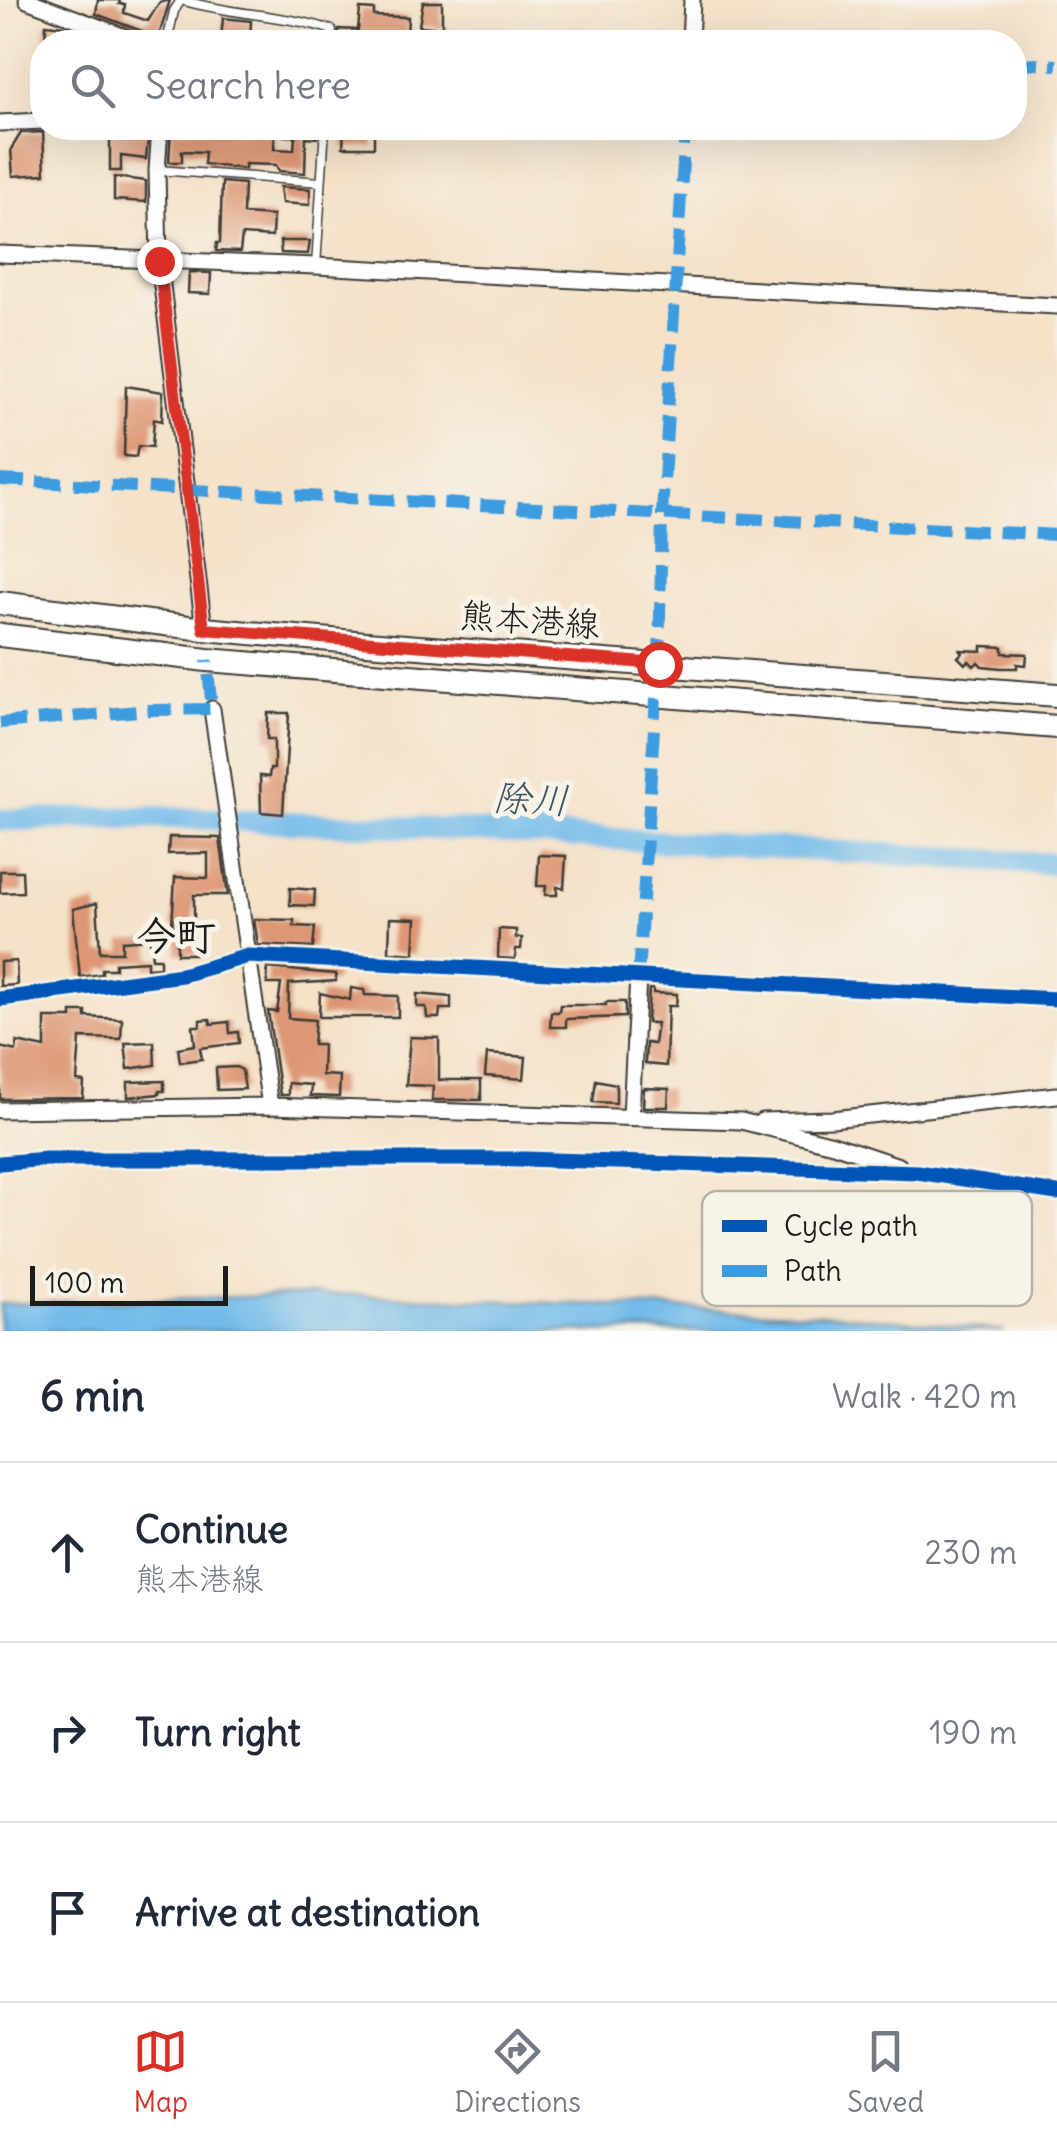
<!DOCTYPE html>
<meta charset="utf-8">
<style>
body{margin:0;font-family:Delius,"Klee One",sans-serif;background:#f2f2f3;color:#1f2937}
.scale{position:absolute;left:30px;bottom:25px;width:198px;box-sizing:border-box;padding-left:10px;border:5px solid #1c1c1c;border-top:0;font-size:28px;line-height:35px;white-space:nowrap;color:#1c1c1c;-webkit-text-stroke:8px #f7f3e8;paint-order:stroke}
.stop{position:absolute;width:30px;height:30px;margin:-22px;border:8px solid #d93025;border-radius:50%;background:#fff}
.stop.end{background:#d93025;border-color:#fff;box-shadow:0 2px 10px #0008}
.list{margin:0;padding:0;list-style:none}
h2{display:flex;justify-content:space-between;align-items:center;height:130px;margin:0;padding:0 40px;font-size:42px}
h2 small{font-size:32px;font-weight:400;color:#747a83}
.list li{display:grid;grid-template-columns:65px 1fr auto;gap:30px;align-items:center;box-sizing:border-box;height:180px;padding:0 40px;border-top:2px solid #e0e1e3}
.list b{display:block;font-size:38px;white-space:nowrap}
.list p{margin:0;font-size:32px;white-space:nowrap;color:#747a83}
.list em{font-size:32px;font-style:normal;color:#747a83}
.icon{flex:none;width:55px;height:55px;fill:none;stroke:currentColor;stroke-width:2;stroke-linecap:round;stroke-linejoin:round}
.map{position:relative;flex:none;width:1057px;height:1331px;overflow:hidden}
.search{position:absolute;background:#fff;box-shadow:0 10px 40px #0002;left:30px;right:30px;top:30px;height:110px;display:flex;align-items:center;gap:25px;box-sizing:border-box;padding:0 35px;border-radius:40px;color:#747a83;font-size:38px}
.sheet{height:670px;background:#fff}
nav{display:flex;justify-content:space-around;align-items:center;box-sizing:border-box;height:140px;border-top:2px solid #e0e1e3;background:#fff;font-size:28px;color:#747a83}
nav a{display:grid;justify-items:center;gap:5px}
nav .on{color:#d93025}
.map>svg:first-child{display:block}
</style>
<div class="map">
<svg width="1057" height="1331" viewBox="0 0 1057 1331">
<rect width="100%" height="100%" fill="#f7f3e8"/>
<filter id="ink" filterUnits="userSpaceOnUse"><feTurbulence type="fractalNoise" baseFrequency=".01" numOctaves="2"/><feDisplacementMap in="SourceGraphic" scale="20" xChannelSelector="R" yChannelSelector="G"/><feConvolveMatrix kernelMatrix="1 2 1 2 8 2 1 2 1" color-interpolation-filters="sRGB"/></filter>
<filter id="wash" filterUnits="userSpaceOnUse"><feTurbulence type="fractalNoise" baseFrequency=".0048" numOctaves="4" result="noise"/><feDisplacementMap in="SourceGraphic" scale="40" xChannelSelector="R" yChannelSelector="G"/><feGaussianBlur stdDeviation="2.25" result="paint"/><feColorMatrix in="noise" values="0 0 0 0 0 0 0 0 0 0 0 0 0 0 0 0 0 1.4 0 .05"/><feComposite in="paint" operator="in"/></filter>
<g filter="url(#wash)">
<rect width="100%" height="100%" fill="#f4e2c9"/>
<polygon fill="#72bbea" stroke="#476c83" stroke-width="2.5" points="339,1294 842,1315 1005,1331 0,1331 0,1304"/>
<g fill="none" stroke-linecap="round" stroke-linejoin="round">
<polyline stroke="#72bbea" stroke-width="22" points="0,820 157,817 385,826 1057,864"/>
</g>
<g id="blocks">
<g fill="#dd9775">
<polygon points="98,0 120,0 119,4 125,4 124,13 148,21 159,3 170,0 157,42 149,40 142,31 96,14"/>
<polygon points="423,2 442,2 442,28 419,26"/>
<polygon points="360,9 374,10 374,16 408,17 407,38 364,34 363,42 338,42 339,29 358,30"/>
<polygon points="223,18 251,21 250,40 221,39"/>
<polygon points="46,24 64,26 63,42 45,42"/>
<polygon points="110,128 149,128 146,159 121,156 121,171 110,171"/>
<polygon points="187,128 275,128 274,149 294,150 295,136 285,136 286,128 318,128 317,138 306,137 305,173 279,171 276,165 245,164 245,169 204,164 205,152 182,151 182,162 169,162 171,129 187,130"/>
<polygon points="344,128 374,128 374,147 343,147"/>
<polygon points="43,132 45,174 13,176 11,149 21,133"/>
<polygon points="114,177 146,181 146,202 114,200"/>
<polygon points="222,182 244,184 243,214 273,216 272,237 242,235 240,252 216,251 217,243 220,243"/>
<polygon points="280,187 310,189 310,205 282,203"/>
<polygon points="280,241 310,241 308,254 281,253"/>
<polygon points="189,272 211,273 210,294 188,293"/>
<polygon points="126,386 163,392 162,421 154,419 152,447 138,446 136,457 124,456"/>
<polygon points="982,646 1003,647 1003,653 1027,654 1026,665 1017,664 1017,668 1001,668 982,666 978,662 974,666 969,661 965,664 958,657 962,653 960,650 982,651"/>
<polygon points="268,713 289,713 283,814 261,812 260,776 269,777 270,769 274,769 274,739 267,739"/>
<polygon points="169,837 220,838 228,895 194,895 194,939 199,939 199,954 177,954 177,926 172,926 175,877 208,878 208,853 168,854"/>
<polygon points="539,855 566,856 564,888 557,887 557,895 545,895 546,886 537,886"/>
<polygon points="0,871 22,871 23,892 0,893"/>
<polygon points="290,888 315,890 314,906 290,905"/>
<polygon points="97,903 100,952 122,952 122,941 150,939 152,958 160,958 160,967 147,968 147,961 115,963 115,969 102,969 102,974 80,977 73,909"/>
<polygon points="390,918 416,919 414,954 389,952"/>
<polygon points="254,919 294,920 294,926 315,927 313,948 258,945"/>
<polygon points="499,929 516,930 516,938 522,938 521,949 516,949 515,959 498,958"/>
<polygon points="16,961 17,985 0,986 0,962"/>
<polygon points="267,968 336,974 336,981 289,984 288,1018 315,1020 313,1045 323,1045 322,1075 340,1076 339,1097 310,1096 311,1085 288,1083 288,1095 280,1095 268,1011 277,1012 281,984 267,984"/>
<polygon points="351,988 364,990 365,995 398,996 398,1017 319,1017 320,993 350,1000"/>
<polygon points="649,989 653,989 653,993 677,994 676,1006 668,1006 666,1066 645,1064 646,1043 654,1044 657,1023 647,1023"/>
<polygon points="417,994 451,997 451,1009 440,1009 439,1018 427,1018 426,1007 417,1007"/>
<polygon points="606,1002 625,1002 625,1017 566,1019 566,1027 550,1027 551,1012 559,1012 560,1005 606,1005"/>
<polygon points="72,1012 86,1012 86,1017 122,1019 121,1039 80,1038 77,1081 84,1082 83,1098 0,1099 0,1047 16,1051 17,1042 45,1048 45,1018 72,1018"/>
<polygon points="210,1019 211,1024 229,1022 230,1033 238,1032 239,1043 200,1048 202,1059 180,1062 178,1048 195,1045 193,1026 200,1026 200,1020"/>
<polygon points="410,1037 439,1038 439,1080 481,1080 481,1100 432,1100 433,1086 406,1085"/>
<polygon points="154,1042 155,1065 128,1069 125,1043"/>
<polygon points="487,1054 526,1057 524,1079 485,1076"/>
<polygon points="236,1067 242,1070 245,1089 217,1090 216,1068"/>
<polygon points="596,1080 616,1084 616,1103 593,1102"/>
<polygon points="164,1081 164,1091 159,1091 159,1094 128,1097 128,1082"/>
<polygon points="644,1088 669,1089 668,1107 643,1107"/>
</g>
</g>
</g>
<g filter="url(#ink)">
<use href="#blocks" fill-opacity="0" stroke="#3c3a36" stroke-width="2.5"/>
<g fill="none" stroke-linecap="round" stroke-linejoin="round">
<defs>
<g id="service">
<path d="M 181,0 C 231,15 283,14 332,30 L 331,42"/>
<polyline points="167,42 174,11 181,0"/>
<polyline points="423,42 423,33"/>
<polyline points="157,170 321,182"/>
<polyline points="316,266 325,128"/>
</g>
<g id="minor">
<polyline points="27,0 138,42"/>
<polyline points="690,42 692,0"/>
<polyline points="0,123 42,121"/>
<polyline points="160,128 157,170 159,261 204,629"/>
<polyline points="0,254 316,266 1057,306"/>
<polyline points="212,709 270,1106"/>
<polyline points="0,999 182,975 248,956 1057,999"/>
<polyline points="0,1110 270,1106 741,1121 833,1144 899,1166"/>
<polyline points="631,1116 638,976"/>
<polyline points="762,1121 832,1119 1057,1095"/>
<polyline points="0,1163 46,1159 525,1159 917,1172 1057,1193"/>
</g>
<g id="primary">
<polyline points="0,603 204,629 366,643 1057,695"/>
<polyline points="0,635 207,660 1057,727"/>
</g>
</defs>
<use href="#service" stroke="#3c3a36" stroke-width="11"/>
<use href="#minor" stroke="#3c3a36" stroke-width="19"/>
<use href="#primary" stroke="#3c3a36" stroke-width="26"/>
<use href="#service" stroke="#fff" stroke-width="8"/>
<use href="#minor" stroke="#fff" stroke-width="15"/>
<use href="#primary" stroke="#fff" stroke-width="22"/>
<g stroke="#3c9bdf" stroke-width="12" stroke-dasharray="25 12" stroke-linecap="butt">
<polyline points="423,33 625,42"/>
<polyline points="1014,63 1057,65"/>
<polyline points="0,480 1057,535"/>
<polyline points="659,664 662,514 685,128"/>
<polyline points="0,723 150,710 212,709 207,660"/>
<polyline points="638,976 656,698"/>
</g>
<defs>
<g id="cycleway">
<polyline points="0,999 182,975 248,956 1057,999"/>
<polyline points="0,1163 46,1159 525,1159 917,1172 1057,1193"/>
</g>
</defs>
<use href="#cycleway" stroke="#f7f3e8" stroke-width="21"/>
<use href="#cycleway" stroke="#0057b8" stroke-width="15"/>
</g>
</g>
<g fill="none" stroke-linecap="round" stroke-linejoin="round" filter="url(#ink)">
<polyline stroke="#d93025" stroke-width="12" points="159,261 204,629 659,664"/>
</g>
<g text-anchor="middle" stroke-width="10" stroke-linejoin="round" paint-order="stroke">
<g font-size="35" fill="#1c1c1c" stroke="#f7f3e8">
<text transform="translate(530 620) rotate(4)" y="12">熊本港線</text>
</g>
<g font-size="38" font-style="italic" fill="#3a5464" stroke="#f7f3e8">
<text transform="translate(531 799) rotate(3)" y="13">除川</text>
</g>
<g font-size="40" font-weight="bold" fill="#1c1c1c" stroke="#f7f3e8">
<text x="176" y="950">今町</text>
</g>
</g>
<rect x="702" y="1191" width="330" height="115" rx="15" fill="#f7f3e8" stroke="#b5b2ab" stroke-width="2.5"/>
<rect x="722" y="1220" width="45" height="12" fill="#0057b8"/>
<rect x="722" y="1265" width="45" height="12" fill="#3c9bdf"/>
<g font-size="28" fill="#1c1c1c">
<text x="784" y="1236">Cycle path</text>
<text x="784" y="1281">Path</text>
</g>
</svg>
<div class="scale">100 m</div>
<div class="stop" style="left:659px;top:664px"></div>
<div class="stop end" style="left:159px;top:261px"></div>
<div class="search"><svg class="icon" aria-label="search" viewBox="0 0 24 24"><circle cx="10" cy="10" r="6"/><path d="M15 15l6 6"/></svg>Search here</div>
</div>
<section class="sheet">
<h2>6 min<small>Walk · 420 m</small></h2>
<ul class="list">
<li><svg class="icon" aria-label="ahead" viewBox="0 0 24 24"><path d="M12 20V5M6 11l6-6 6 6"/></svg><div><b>Continue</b><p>熊本港線</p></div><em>230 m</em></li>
<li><svg class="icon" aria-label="right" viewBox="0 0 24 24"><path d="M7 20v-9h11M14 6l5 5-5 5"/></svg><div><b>Turn right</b></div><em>190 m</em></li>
<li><svg class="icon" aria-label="arrive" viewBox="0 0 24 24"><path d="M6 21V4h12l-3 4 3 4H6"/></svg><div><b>Arrive at destination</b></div></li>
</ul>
</section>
<nav>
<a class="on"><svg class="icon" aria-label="map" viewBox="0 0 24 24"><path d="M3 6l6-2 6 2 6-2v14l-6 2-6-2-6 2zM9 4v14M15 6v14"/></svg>Map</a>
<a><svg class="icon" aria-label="directions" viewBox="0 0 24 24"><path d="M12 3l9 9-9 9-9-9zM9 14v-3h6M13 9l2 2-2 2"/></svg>Directions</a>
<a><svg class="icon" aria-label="saved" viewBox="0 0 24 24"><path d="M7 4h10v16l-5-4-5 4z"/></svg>Saved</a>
</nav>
